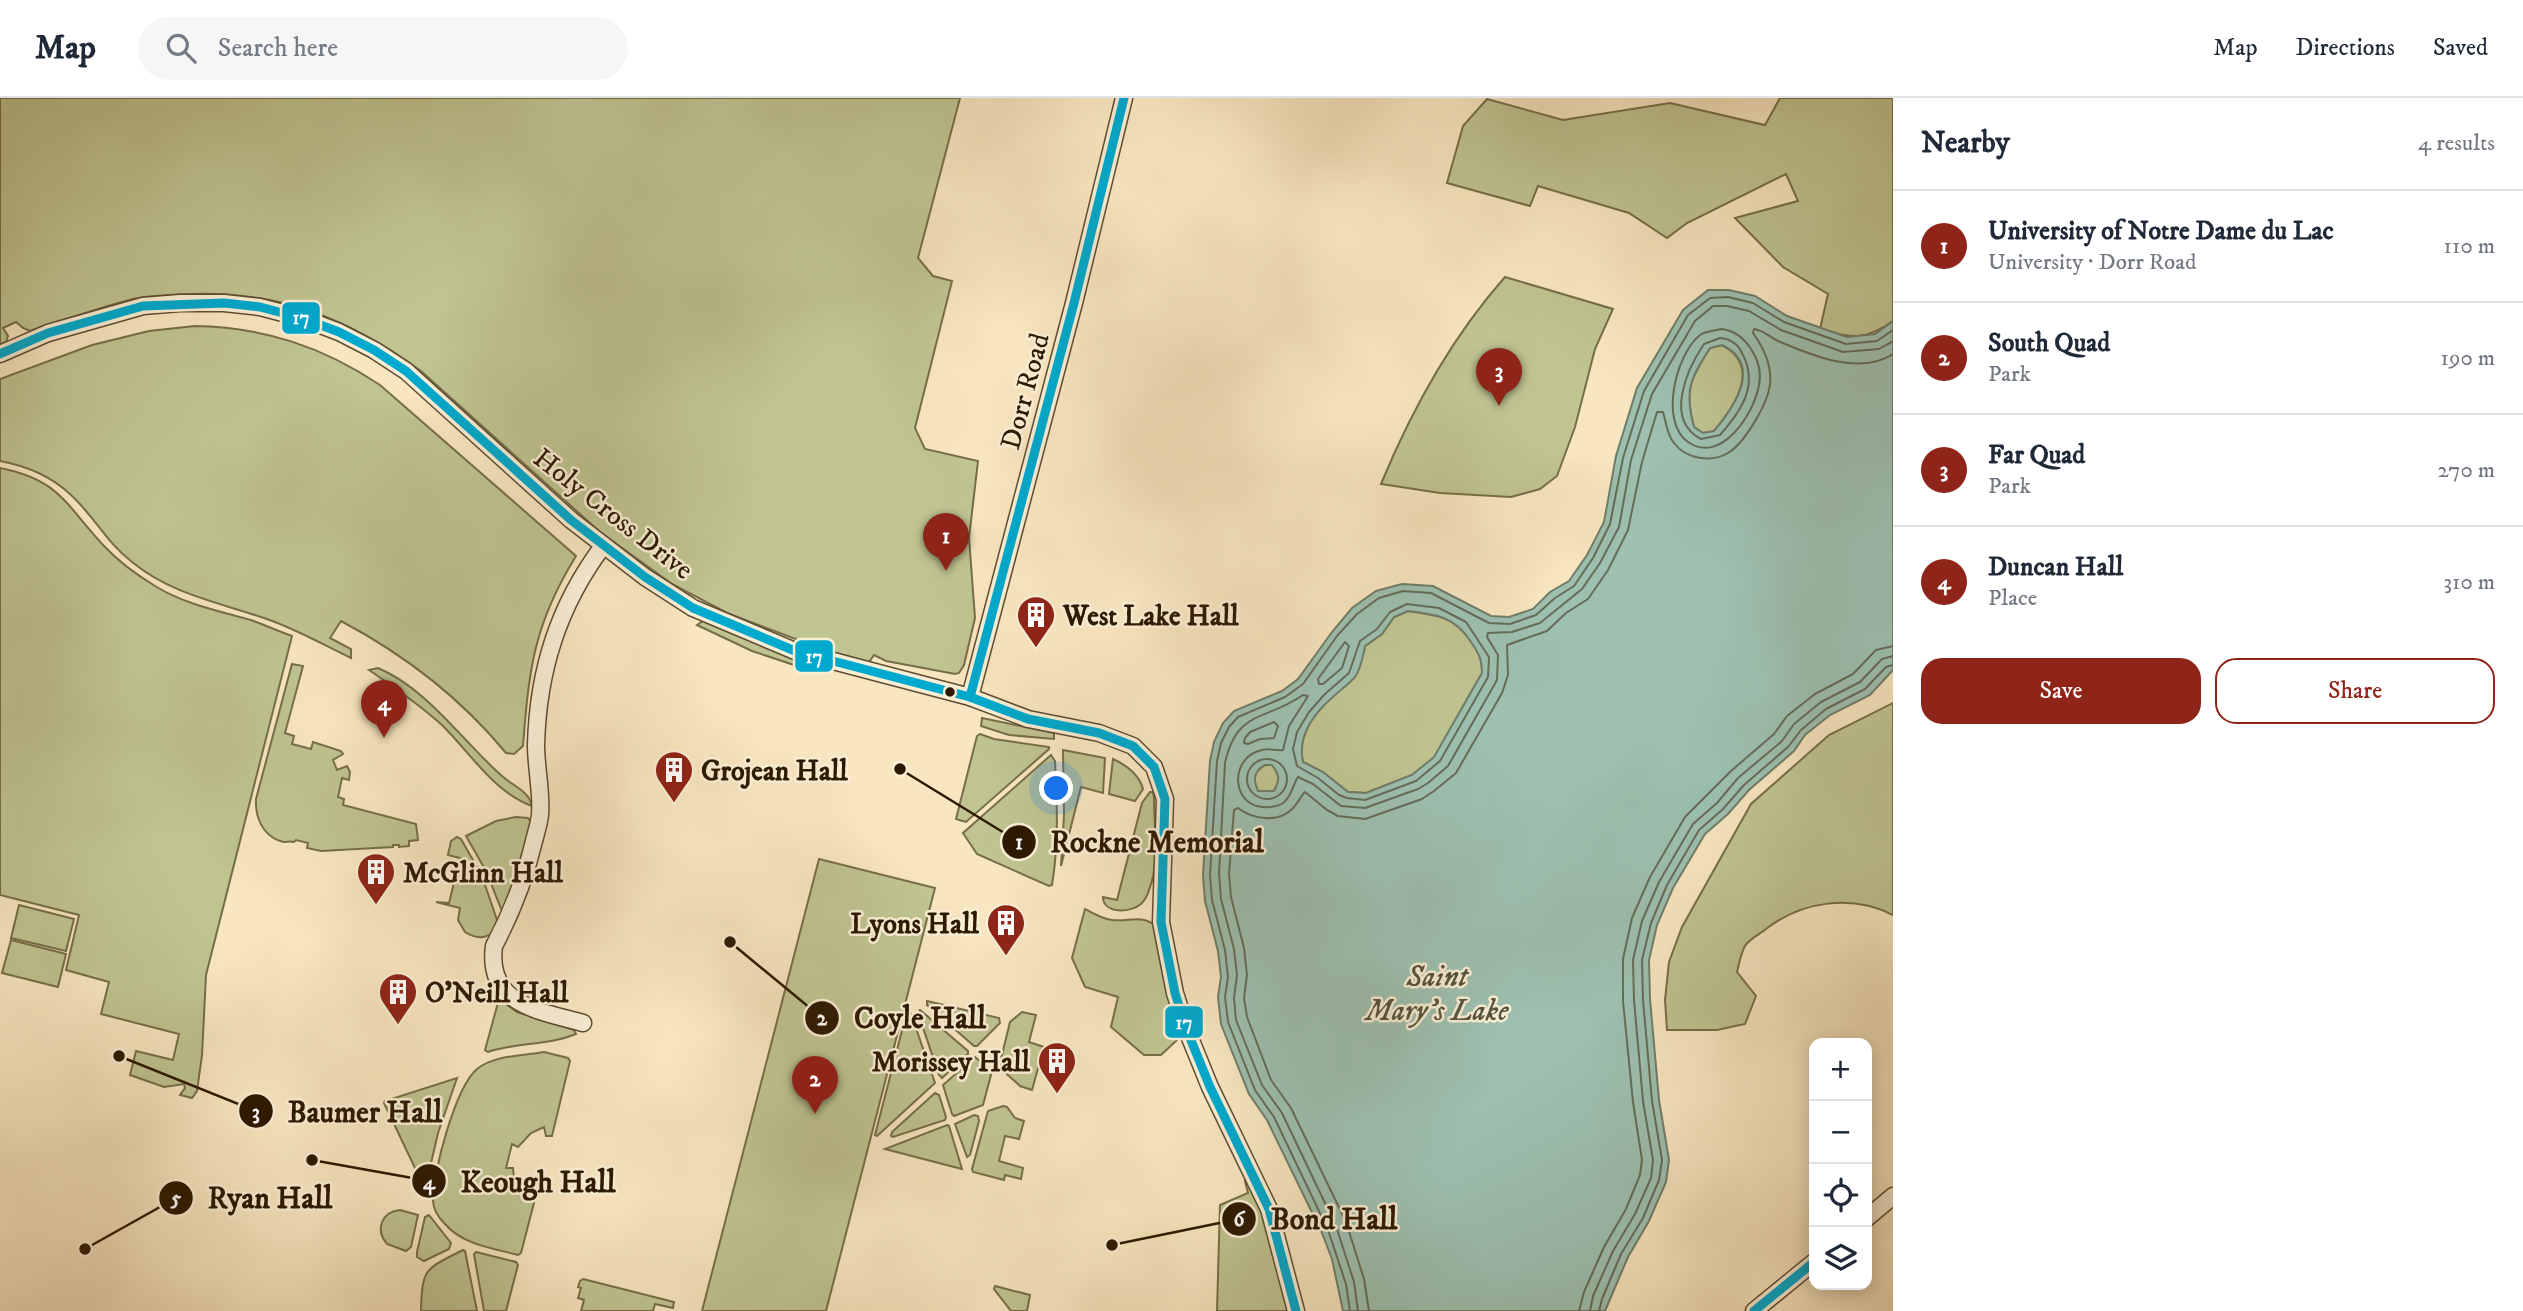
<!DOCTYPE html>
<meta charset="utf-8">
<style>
body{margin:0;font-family:"IM FELL DW Pica",serif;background:#f6f6f7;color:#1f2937}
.controls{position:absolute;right:21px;bottom:21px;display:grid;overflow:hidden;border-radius:14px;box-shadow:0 4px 18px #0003}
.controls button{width:63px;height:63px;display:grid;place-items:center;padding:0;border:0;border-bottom:2px solid #e0e1e3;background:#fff;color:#1f2937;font:35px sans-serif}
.you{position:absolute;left:1057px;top:691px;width:24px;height:24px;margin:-18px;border:5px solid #fff;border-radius:50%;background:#1a73e8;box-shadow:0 0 0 10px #1a73e833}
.badge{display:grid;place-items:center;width:46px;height:46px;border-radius:50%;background:#8f2418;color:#fff;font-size:23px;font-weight:700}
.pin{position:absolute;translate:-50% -58px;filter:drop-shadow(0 2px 4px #0008)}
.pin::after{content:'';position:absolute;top:37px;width:24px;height:21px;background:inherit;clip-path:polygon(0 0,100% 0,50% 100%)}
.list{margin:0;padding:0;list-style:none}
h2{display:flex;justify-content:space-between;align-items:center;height:91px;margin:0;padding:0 28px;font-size:30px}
h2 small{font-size:23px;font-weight:400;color:#747a83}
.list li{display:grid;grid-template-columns:46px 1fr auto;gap:21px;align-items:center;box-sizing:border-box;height:112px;padding:0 28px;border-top:2px solid #e0e1e3}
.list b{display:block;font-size:26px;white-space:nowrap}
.list p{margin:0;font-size:23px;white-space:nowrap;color:#747a83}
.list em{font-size:23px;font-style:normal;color:#747a83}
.actions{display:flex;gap:14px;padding:21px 28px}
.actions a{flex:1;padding:16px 0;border:2px solid #8f2418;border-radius:21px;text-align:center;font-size:24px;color:#8f2418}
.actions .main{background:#8f2418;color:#fff}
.icon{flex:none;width:38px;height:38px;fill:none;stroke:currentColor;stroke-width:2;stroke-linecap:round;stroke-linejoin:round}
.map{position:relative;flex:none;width:1893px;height:1213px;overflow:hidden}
header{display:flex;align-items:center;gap:42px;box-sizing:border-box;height:98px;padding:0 35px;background:#fff;border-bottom:2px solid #e0e1e3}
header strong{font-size:33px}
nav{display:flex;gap:38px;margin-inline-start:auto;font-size:24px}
.search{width:490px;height:63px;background:#f6f6f7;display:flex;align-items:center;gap:18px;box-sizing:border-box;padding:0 24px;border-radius:38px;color:#747a83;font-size:26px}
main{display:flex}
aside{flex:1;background:#fff}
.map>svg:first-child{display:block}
</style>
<header>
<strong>Map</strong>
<div class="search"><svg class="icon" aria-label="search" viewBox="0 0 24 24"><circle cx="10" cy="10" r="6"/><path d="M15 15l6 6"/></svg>Search here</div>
<nav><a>Map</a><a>Directions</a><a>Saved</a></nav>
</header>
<main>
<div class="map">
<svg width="1893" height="1213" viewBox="0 0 1893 1213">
<rect width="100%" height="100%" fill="#f8e6c0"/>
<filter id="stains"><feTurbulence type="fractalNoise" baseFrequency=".00286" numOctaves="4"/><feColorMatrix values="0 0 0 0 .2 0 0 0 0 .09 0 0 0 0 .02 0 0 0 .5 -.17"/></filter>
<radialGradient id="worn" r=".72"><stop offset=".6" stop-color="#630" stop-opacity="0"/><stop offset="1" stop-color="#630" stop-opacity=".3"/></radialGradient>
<g fill="#bfc491" stroke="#766e48" stroke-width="2">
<path d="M 0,0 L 960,0 L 918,160 L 933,178 L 952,183 L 915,330 L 925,351 L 978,363 L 969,440 L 975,520 L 964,567 L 959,575 L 955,576 L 886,563 L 874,557 L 869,564 L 822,551 L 727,515 L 672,486 L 600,434 L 421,273 C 350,221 280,193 192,196 C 172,197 152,197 133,201 C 98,210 64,222 30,233 L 23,230 L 16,224 L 3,230 L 8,238 L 6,244 L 0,246 Z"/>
<path d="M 1780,0 L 1893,0 L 1893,223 C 1865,243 1852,240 1820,231 L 1828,196 L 1783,169 L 1735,120 L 1798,103 L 1786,76 L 1687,125 L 1667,140 L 1629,115 L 1538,88 L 1530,108 L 1447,85 L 1463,28 L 1487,1 L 1563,22 L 1670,5 L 1765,27 Z"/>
<path d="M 1505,179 L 1613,211 L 1595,251 L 1575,329 L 1557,378 L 1540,391 L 1511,399 L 1440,395 L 1381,386 C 1412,311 1451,240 1505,179 Z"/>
<path d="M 195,228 C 264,229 323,249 380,287 L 576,458 C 534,526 529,570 523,648 L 514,656 L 506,655 C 460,599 405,557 341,523 L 330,540 L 351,551 L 351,560 C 322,546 294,530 264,520 C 217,504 171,496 132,464 C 106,444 94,418 71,397 C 51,378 27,368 0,363 L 0,281 L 92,247 L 149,233 Z"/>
<path d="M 1722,247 C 1762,268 1735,308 1714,333 L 1703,335 L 1694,329 C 1684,293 1690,281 1710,250 Z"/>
<path d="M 0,370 C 61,382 66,408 104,448 C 119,464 137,477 155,488 C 184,506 219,513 251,522 C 265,527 278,533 292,538 L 206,877 L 202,957 L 197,993 L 192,1000 L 180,997 L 185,990 L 184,986 L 164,989 L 130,977 L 136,953 L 173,962 L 179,936 L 101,916 L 109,884 L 66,872 L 79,817 L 0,797 Z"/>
<path d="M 1408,513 C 1437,517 1455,518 1472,544 C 1479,556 1482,561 1482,575 L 1434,660 L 1412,677 L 1366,695 L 1348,694 L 1323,674 L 1303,664 C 1292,612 1358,593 1365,548 L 1382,536 L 1394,519 Z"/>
<polygon points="703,523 802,564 806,571 752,553 697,527"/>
<path d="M 292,566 L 303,568 L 285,635 L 294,638 L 292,646 L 311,651 L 313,644 L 341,653 L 343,656 L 333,662 L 337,672 L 347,668 L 350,674 L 349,682 L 342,680 L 338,699 L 344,701 L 343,707 L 416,726 L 418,742 L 409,743 L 409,748 L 399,749 L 399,747 L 393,747 L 393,749 L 321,753 L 307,750 L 308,745 L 296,742 L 294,744 C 286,742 288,746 280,743 C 262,737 255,718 256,701 Z"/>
<path d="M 378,570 C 428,591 463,644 502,678 C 513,688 529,693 532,708 C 495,695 470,655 443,628 C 420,607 394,589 369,572 Z"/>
<path d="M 1893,605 L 1893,817 C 1852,796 1802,803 1766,831 C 1760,836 1749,841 1745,848 C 1741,855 1739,866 1737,874 L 1756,898 L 1745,926 L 1717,932 L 1667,932 L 1665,902 L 1669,864 L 1682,829 L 1751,706 L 1829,637 Z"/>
<polygon points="982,620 1054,635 1054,641 1009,637 981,628"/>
<polygon points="980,636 994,641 1049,649 1049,651 966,724 956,721 977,638"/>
<polygon points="1063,652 1105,660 1103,695 1081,689 1061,768 1064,717"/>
<path d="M 1051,657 L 1055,663 C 1057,704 1059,745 1052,787 L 1049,788 L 977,756 L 963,735 Z"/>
<path d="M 1113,661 C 1126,667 1139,676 1143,691 L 1135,703 L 1109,696 Z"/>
<path d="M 1265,667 L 1272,667 C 1280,677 1280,682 1274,693 L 1258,693 C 1253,682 1253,674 1265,667 Z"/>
<path d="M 1150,694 L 1153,694 L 1154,700 C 1154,729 1160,765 1149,792 C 1148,796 1145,802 1141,806 C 1131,815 1103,816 1103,799 L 1117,802 L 1142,705 Z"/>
<polygon points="516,719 528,720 531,723 524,759 502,813 486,773 466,738 496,723"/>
<path d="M 457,739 L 461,741 L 482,778 L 497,822 C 495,841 479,843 465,834 L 458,822 L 460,810 L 436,804 L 449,805 L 460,760 L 448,757 L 451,743 Z"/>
<polygon points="819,761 935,790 826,1213 702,1213"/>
<polygon points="19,807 74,821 66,853 11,840"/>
<path d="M 1085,811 C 1094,816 1102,821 1112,822 C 1127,824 1141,817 1153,826 L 1164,882 L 1179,928 L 1177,942 L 1161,957 L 1144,957 L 1111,929 L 1118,899 L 1085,889 L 1072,860 Z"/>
<polygon points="11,842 66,856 58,889 2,875"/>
<path d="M 499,901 L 517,914 L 574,932 L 576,936 C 547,948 517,944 488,954 L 485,952 Z"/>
<polygon points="927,903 999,920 1000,925 977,948 974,948 927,907"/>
<polygon points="920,912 968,953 968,956 942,980 939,977 918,915"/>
<polygon points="1022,914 1036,917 1029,944 1044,949 1032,992 1020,988 999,969 1010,924"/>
<polygon points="911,916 935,985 877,1038 875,1037 906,917"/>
<path d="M 544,954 L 568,960 L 570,963 L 552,1038 L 546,1038 L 544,1029 L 531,1035 L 518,1049 L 512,1046 L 506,1070 L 513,1070 L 514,1081 L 525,1099 L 532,1093 L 536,1097 L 521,1155 L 518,1157 C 492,1150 463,1147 445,1126 C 439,1120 433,1111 433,1102 C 433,1074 455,990 477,971 C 494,957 522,958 544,954 Z"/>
<polygon points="975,959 992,973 983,1007 954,1018 952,1016 943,987"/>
<polygon points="457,980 438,1035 425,1091 384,1005 385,1003"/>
<polygon points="935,995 939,997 946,1019 945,1022 893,1039 891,1038 892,1034"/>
<polygon points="1003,1008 1007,1009 1015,1020 1024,1023 1019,1041 1005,1038 999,1063 1023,1070 1021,1081 1005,1077 1004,1082 973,1074 972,1071 988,1013"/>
<polygon points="974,1017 978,1018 979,1023 970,1057 967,1059 955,1026"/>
<polygon points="947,1027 949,1028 962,1071 885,1051"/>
<polygon points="1250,1082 1260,1105 1290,1213 1217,1213 1220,1107 1248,1095 1245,1083"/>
<path d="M 400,1112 L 418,1117 L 411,1149 L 406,1153 L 387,1146 C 375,1132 381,1114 400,1112 Z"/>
<polygon points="429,1117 451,1145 449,1151 424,1163 417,1159 417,1154 425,1119"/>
<path d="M 463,1152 L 465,1153 L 477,1213 L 421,1213 C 422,1170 425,1171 463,1152 Z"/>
<polygon points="476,1154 516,1164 518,1167 506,1213 484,1213 474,1156"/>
<polygon points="583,1181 674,1204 673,1210 655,1206 653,1213 581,1213 584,1202 578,1200 581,1190 578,1189 580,1183"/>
<polygon points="995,1188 1030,1197 1027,1213 1011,1213 994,1191"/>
</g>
<path fill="#9dc0b0" stroke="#707d6a" stroke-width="2" fill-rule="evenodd" d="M 1708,192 L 1729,192 L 1755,198 L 1787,218 L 1847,239 L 1875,236 L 1893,223 L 1893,572 L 1870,597 L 1830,617 L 1805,637 L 1794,653 L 1749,692 L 1728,716 L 1705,736 L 1673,790 L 1657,827 L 1649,862 L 1650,901 L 1659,1002 L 1669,1062 L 1666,1084 L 1649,1123 L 1628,1159 L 1605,1213 L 1343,1213 L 1332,1161 L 1322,1135 L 1267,1022 L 1249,996 L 1221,926 L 1218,899 L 1221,879 L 1218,853 L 1205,803 L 1203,777 L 1210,663 L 1214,644 L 1223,625 L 1234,613 L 1282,593 L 1298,581 L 1332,534 L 1352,510 L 1376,493 L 1402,486 L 1433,488 L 1491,518 L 1509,519 L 1533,511 L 1550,494 L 1569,483 L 1587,457 L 1604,424 L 1616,358 L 1637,290 L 1683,212 ZM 1722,247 C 1763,267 1735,308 1714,333 L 1703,335 L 1694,329 C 1684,293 1690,281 1710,250 ZM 1408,513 C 1437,516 1455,519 1471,544 C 1479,556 1482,561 1482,575 L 1434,659 L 1412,677 L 1366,695 L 1348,694 L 1323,674 L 1303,664 C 1297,637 1314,615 1334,598 C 1340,592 1349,586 1355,579 C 1361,571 1363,558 1365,548 L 1382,536 L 1394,519 ZM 1265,667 L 1272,667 C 1280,677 1280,682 1274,693 L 1258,693 C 1253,682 1253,673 1265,667 Z"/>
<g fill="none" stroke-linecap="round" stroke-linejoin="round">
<g stroke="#656c58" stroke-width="2">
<path d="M 1721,231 C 1745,233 1764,263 1759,287 C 1754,316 1721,367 1688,344 C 1659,324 1676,256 1700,237 C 1706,233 1714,233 1721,231 Z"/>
<path d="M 1720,240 C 1730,241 1738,246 1742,255 C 1759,287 1742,312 1720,337 L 1701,341 C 1664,322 1687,271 1704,246 Z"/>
<polygon points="1407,506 1439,510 1466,524 1489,559 1488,579 1440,663 1416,683 1365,702 1347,700 1339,697 1318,680 1297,668 1293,651 1297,634 1309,614 1325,596 1349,575 1360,543 1377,531 1390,514"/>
<polygon points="1345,544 1349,548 1342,570 1323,586 1319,586 1318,581"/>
<polygon points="1274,624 1278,628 1274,640 1260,641 1248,646 1244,645 1245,640 1250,634"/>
<circle cx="1267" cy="681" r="20"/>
<polyline points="1350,1213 1346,1186 1328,1132 1274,1019 1255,992 1228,924 1225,899 1228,879 1225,852 1212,802 1210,777 1217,663 1221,645 1229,629 1238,619 1285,599 1303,586 1337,538 1357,516 1379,500 1403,493 1431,495 1489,525 1510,526 1536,517 1555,500 1574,488 1593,460 1610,426 1623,360 1644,293 1688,217 1710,200 1728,199 1753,205 1784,224 1846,246 1877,243 1893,232"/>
<path d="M 1358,1213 L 1354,1184 L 1336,1128 L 1282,1015 L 1262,987 L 1236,922 L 1234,900 L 1237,877 L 1234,851 L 1221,801 L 1219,776 L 1225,665 C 1237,611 1266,623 1303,597 L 1308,598 L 1289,628 L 1283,652 C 1277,653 1269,650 1262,652 C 1228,659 1230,713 1270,709 C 1276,708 1281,708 1285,703 C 1292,697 1293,686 1298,679 L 1313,686 L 1341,708 L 1365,710 L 1418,691 L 1428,685 L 1448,668 L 1497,582 L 1498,557 L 1487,539 L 1488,535 L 1512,534 L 1540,525 L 1582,491 L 1600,465 L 1619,429 L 1631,362 L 1652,296 L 1695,223 L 1713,208 L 1727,208 L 1749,213 L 1781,232 L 1843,254 L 1879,251 L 1893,243"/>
<path d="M 1369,1213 L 1364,1181 L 1346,1124 L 1291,1010 L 1271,982 L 1247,919 L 1244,900 L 1247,877 L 1244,850 L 1231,799 L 1229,776 L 1234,712 L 1238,710 C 1252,721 1277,725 1291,712 C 1297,707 1300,699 1305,694 L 1327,712 L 1338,718 L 1365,721 L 1422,701 L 1434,693 L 1456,675 L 1502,595 L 1508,577 L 1507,547 L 1547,533 L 1566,515 L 1588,501 L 1608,472 L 1628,432 L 1642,364 L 1657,314 L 1663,314 C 1666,324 1667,337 1674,345 C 1686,361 1711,365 1728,355 C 1745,345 1768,305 1770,286 C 1772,268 1763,249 1753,235 L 1754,231 C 1763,232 1770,239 1778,243 C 1811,257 1859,278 1893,256"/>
<polyline points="1579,1213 1584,1194 1604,1149 1626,1111 1640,1077 1642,1062 1633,1004 1623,903 1623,861 1632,820 1650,779 1685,719 1731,673 1774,636 1787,618 1815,596 1853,576 1876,552 1893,548"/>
<polyline points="1590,1213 1593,1198 1613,1153 1635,1116 1651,1080 1653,1062 1643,1003 1634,902 1633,862 1642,823 1659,784 1693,726 1717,705 1738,680 1782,643 1794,626 1821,604 1860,584 1882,561 1893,558"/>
<polyline points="1599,1213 1602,1201 1621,1156 1643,1120 1659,1082 1662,1062 1652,1003 1643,902 1642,862 1651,825 1667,787 1699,732 1723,711 1744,687 1788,649 1801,632 1826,611 1865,591 1886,569 1893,567"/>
</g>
<defs>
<g id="minor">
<polyline points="0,256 48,235 143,208 180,205 224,205 260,209 302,220 339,234 374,252 406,273 571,422 645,479 693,510 795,553 970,599 1028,621 1099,635 1133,648 1154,669 1165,701 1161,824 1175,895 1186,930 1210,989 1269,1111 1296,1213"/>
<polyline points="970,599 1074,205 1124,0"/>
<path d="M 583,925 C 540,913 486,907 494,848 C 512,814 525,781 534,743 C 536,735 539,726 540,717 C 542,695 536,670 536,647 C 538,573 558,508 603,448"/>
<polyline points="1867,1120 1893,1098"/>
<polyline points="1754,1213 1814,1164"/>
</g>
</defs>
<use href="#minor" stroke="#604c30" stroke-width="19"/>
<use href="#minor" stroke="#faefd6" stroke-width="16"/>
<defs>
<g id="bus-1">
<polyline points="0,256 48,235 143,208 224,205 260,209 302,220 339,234 374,252 406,273 571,422 645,479 693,510 795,553 970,599 1028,621 1099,635 1133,648 1154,669 1165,701 1161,824 1175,895 1186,930 1210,989 1269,1111 1296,1213"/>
<polyline points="970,599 1074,205 1124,0"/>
<polyline points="1754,1213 1814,1164"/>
</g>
</defs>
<use href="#bus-1" stroke="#faefd6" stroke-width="14"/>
<use href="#bus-1" stroke="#00a9ce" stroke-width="9"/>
</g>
<defs>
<symbol id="building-pin" viewBox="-11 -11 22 30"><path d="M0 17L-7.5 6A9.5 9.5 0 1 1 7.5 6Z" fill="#8f2418" stroke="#faefd6"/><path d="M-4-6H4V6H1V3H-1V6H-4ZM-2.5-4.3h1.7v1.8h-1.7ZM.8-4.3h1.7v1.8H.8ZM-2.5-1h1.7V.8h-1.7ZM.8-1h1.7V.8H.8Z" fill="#fff"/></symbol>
</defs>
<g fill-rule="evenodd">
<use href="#building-pin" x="1014" y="495" width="44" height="60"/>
<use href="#building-pin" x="652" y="650" width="44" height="60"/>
<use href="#building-pin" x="354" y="752" width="44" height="60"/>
<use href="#building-pin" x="984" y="803" width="44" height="60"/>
<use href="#building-pin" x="376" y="872" width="44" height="60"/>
<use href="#building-pin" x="1035" y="941" width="44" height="60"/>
</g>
<circle fill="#2d1900" stroke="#faefd6" stroke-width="2.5" cx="950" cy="594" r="6"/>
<g text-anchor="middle" stroke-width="5" stroke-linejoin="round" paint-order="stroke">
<g font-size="28" fill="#2d1900" stroke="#faefd6">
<text transform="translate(1024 293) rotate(-75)" y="10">Dorr Road</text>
<text transform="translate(614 415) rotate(38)" y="10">Holy Cross Drive</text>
</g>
<g font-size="28" font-weight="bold" fill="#2d1900" stroke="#faefd6" text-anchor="start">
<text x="1063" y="527">West Lake Hall</text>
<text x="701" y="682">Grojean Hall</text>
<text x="403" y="784">McGlinn Hall</text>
<text x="979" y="835" text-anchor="end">Lyons Hall</text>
<text x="425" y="904">O'Neill Hall</text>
<text x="1030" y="973" text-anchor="end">Morissey Hall</text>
</g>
<g font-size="30" font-style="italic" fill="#54533e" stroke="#faefd6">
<text x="1437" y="888">Saint<tspan x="1437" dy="34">Mary's Lake</tspan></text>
</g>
</g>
<path fill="none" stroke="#2d1900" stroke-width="2.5" d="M900 671L1019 744M730 844L822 920M119 958L256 1013M312 1062L429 1083M85 1151L176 1100M1112 1147L1239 1121"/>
<g fill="#2d1900" stroke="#faefd6" stroke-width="2.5">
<circle cx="900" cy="671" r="7"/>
<circle cx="730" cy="844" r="7"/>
<circle cx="119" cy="958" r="7"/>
<circle cx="312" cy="1062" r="7"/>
<circle cx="85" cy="1151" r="7"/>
<circle cx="1112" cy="1147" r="7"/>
<circle cx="1019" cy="744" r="18"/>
<circle cx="822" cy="920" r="18"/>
<circle cx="256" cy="1013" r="18"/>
<circle cx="429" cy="1083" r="18"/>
<circle cx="176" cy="1100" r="18"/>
<circle cx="1239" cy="1121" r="18"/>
</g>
<g font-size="21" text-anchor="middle" font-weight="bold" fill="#fff">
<text x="1019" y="751">1</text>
<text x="822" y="927">2</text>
<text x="256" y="1021">3</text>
<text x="429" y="1091">4</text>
<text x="176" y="1107">5</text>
<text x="1239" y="1128">6</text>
</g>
<g font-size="30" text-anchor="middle" font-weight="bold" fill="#2d1900" stroke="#faefd6" stroke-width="5" stroke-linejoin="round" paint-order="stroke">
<text x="1157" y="754">Rockne Memorial</text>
<text x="920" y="930">Coyle Hall</text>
<text x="365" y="1024">Baumer Hall</text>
<text x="538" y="1094">Keough Hall</text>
<text x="270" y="1110">Ryan Hall</text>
<text x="1334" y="1131">Bond Hall</text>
</g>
<g stroke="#faefd6" stroke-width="2.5">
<rect x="281" y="203" width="40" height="34" rx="7" fill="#00a9ce"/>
<rect x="794" y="541" width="40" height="34" rx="7" fill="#00a9ce"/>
<rect x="1164" y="907" width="40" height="34" rx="7" fill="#00a9ce"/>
</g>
<g font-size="19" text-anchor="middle" font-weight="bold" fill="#fff">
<text x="301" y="226">17</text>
<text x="814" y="565">17</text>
<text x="1184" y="931">17</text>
</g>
<rect width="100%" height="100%" filter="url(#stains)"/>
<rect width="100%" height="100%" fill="url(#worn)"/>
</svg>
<div class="controls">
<button>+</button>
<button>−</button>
<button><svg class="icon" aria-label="locate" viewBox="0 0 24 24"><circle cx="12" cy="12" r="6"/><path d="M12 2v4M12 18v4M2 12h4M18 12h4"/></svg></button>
<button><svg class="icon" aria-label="layers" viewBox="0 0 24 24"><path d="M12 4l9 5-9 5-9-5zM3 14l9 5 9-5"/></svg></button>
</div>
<div class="you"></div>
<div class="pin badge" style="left:946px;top:473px">1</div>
<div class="pin badge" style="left:815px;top:1016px">2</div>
<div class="pin badge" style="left:1499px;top:308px">3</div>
<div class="pin badge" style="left:384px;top:640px">4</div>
</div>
<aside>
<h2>Nearby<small>4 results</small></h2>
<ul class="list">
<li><span class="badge">1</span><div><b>University of Notre Dame du Lac</b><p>University · Dorr Road</p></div><em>110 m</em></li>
<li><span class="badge">2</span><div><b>South Quad</b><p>Park</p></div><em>190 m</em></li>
<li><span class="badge">3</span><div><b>Far Quad</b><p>Park</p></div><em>270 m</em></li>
<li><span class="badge">4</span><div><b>Duncan Hall</b><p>Place</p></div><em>310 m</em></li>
</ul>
<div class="actions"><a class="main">Save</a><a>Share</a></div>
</aside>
</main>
